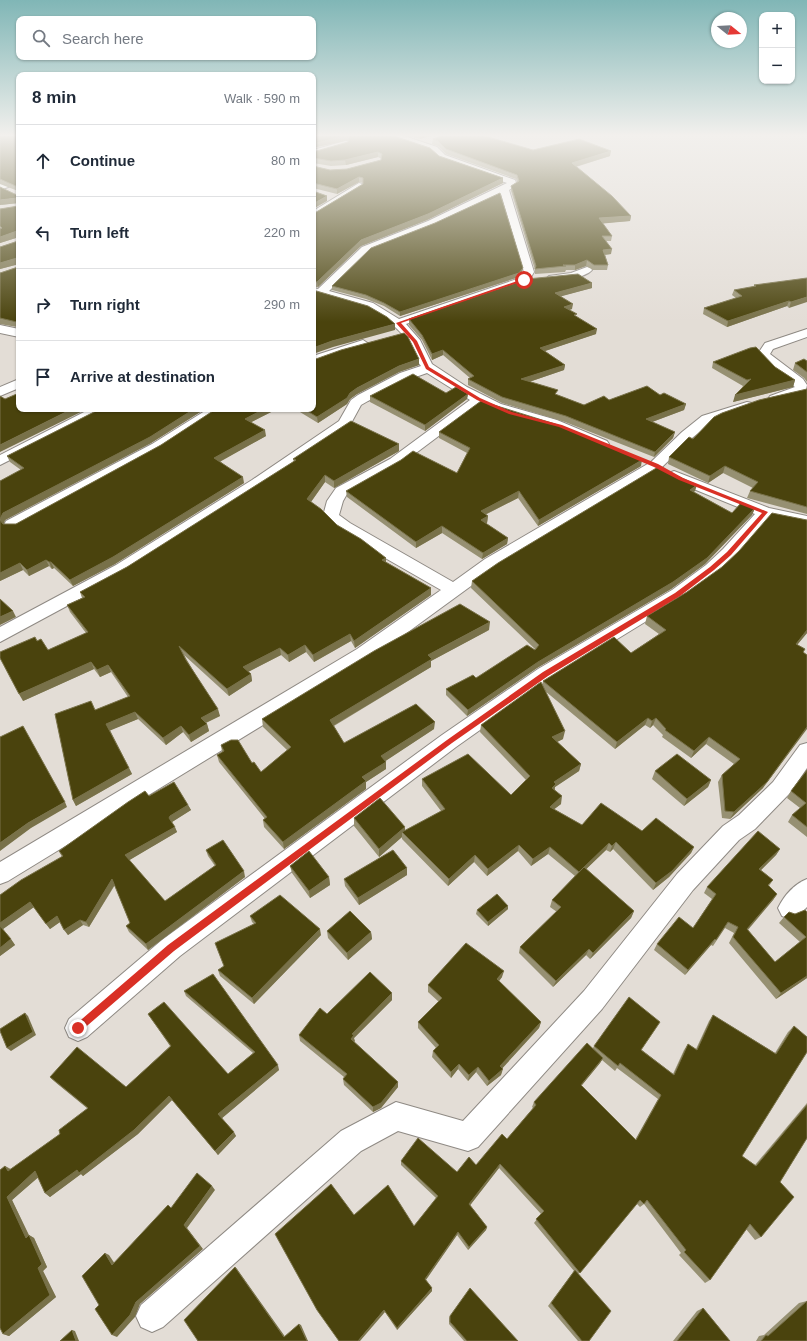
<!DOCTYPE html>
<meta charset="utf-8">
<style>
body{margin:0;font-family:Arial,sans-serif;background:#f2f2f3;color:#1f2937}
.controls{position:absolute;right:12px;top:12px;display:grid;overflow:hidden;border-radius:8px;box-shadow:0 1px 3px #0004}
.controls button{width:36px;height:36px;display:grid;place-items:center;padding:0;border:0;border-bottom:1px solid #e0e1e3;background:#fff;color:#1f2937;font:20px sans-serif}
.compass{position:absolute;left:711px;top:12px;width:36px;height:36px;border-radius:50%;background:#fff;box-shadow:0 1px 3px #0004;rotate:108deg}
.stop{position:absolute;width:12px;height:12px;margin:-9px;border:3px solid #d93025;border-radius:50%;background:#fff}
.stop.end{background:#d93025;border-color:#fff;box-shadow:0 1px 4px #0008}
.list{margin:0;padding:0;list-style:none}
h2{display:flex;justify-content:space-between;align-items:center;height:52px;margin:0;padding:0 16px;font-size:17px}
h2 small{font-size:13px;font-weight:400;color:#747a83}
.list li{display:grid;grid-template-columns:26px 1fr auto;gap:12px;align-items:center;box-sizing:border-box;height:72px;padding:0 16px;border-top:1px solid #e0e1e3}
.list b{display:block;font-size:15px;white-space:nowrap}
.list em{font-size:13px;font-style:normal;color:#747a83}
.icon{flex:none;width:22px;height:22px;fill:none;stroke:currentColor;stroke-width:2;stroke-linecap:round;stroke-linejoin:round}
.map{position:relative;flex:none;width:807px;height:1341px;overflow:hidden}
.search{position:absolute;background:#fff;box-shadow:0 1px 3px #0004;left:16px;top:16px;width:300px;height:44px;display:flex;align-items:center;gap:10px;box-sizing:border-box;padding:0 14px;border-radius:8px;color:#747a83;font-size:15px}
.panel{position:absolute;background:#fff;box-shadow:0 1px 3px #0004;left:16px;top:72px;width:300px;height:340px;border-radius:8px}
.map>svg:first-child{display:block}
</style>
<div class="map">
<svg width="807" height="1341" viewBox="0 0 807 1341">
<rect width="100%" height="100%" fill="#e3ddd6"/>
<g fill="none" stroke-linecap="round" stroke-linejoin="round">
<defs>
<g id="minor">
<path d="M 392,134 L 398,134 L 437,147 L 445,155 L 515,180 L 517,185 L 509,190 L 534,272 L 528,282 L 406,324 L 420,340 L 432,364 L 467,387 L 501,404 L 557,420 L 607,441 L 609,444 L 607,447 C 596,450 583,441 573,436 C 543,422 509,419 480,405 L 400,465 L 347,494 L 343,501 L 339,515 L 350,523 L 453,582 L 485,559 L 651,462 L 682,432 L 702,416 L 747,402 L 752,403 L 754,406 L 752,409 L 712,422 L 692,438 L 661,468 L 497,567 L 371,659 L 8,881 L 0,884 L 0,862 L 357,649 L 441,590 L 338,531 L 323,516 L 327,501 L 336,488 L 390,459 L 470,400 L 427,373 L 410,379 L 368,401 L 361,405 L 349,427 L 262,486 L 128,573 L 0,642 L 0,627 L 116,565 L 252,480 L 339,421 L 351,400 L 358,395 L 400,373 L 421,366 C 415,359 414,348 408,341 C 380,305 352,306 313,294 L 313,288 L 318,289 L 362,247 L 428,221 L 507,183 L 439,159 L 431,151 L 392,138 ZM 501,194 L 524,272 L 520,278 L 399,319 L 373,303 L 329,291 L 370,251 L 434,225 Z"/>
<polygon points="345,141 348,141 348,145 313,156 313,150"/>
<polygon points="19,177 19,183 0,190 0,184"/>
<polygon points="359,183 362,184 362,188 313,218 313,211"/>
<path d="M 587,267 L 591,268 L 592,270 C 586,277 554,286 547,278 L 549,276 L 571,273 Z"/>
<polygon points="0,325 19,329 19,337 0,333"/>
<polygon points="807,329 807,337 773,349 770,354 803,379 807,385 805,394 775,403 770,402 768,399 770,396 795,387 774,372 757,355 765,343"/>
<polygon points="363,340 369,344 367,347 313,364 313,356"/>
<polygon points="19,379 19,388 0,396 0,387"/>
<polygon points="90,409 107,409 105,412 0,465 0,455"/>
<polygon points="208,409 224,409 162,450 18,529 12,530 6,529 4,525 6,521 152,444"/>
<polygon points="674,471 769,508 807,516 807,526 769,518 735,557 718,573 684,598 552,679 456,747 180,956 87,1037 78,1041 69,1037 65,1028 69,1019 162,940 442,735 538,669 672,590 706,565 723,549 755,514 669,479 666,476 669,473"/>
<polygon points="807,743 807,768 789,794 755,829 739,840 693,890 602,1009 478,1147 468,1151 398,1131 361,1151 163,1327 152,1332 141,1327 136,1316 141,1305 341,1131 396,1102 463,1121 584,991 677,874 723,826 739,815 773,782 800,745"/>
<path d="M 807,879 L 807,907 L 798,916 L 790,919 L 782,916 L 778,908 C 784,896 794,884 807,879 Z"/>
</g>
</defs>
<use href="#minor" stroke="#8f8a84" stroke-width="2"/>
<use href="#minor" fill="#fff" fill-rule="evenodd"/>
</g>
<g fill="#969072" fill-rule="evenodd">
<polygon points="0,134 19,134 19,336 18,332 17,327 0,324 0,273 18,267 19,264 0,269 0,247 18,241 19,237 0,243 0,209 18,206 18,203 0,205 19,196 18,191 0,184"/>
<polygon points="313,134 391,135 439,156 503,178 503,183 427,220 361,246 318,287 313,287 313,214 363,184 363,183 359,182 337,194 313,188 313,166 330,170 347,169 381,160 382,159 378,157 346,165 331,166 313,163 313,152 348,142 348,140"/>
<polygon points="403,134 437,134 420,139"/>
<polygon points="446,134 481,134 480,135 533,150 610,156 576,167 631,216 630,221 602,223 612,236 611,241 606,241 611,254 605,255 608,265 607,270 593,270 586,266 575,270 566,270 565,272 535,274 535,270 511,191 511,186 517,182 516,179 446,154 438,146 432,144 433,139"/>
<polygon points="522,272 519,277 400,316 384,306 366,299 332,290 332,286"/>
<polygon points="807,278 789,308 787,306 727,327 703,314 704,308 736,298 732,295 734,290 754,287 754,285"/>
<polygon points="592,283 592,288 561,296 572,309 569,310 596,334 545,351 565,365 564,370 529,382 557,395 584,405 609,400 660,395 686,404 684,410 652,422 675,432 673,438 654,457 565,422 502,403 468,385 468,379 470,378 443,355 432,360 422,340 409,325 409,319"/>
<polygon points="419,359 419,365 399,372 357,394 350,399 347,404 318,423 295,409 313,409"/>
<polygon points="807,361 807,382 804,378 793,370 795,363"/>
<polygon points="713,362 775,367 795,380 793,387 733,402 743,386 712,368"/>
<polygon points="807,389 807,514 747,498 750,491 753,488 723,473 708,483 668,464 669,457 693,439"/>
<polygon points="446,393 468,394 467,399 425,431 370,402 370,396"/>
<polygon points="100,409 205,409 151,443 5,520 3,524 16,524 161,445 216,409 277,409 251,422 266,436 220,461 244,483 115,564 73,586 54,568 52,569 49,566 29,576 23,570 0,581 0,481 21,470 10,462 7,456"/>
<polygon points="439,432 641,466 538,526 518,498 485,515 488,516 487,523 486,524 508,538 507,544 482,559 442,533 416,548 347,497 346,491 457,473 467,453 439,438"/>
<polygon points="399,444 399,451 334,488 325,482 311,502 337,525 386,562 431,588 431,595 355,648 351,641 314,662 306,652 289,662 281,655 248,672 251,674 252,681 229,696 184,655 220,716 206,723 207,724 209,731 191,742 183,732 166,745 138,719 110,730 132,774 76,806 73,800 95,710 128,697 111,672 100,677 94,669 23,701 37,641 48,650 86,633 70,612 67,605 82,598 80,592 127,567 294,462 293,459"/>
<polygon points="695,491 694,492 732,513 755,508 752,515 705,564 671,589 537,668 467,716 446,695 446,689 476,678 535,649 471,588 472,581"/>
<polygon points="807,520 807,633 797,645 805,649 803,653 763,788 730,819 722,818 718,782 722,775 734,764 706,744 691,758 662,737 663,735 653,725 650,728 645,725 615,749 545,691 563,739 557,742 581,764 579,771 555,787 555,790 561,804 554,809 582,825 642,831 694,847 691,853 669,877 653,890 613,849 610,852 606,850 586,869 634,911 631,918 590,959 586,955 553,987 519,953 520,947 557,912 550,907 552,900 575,876 548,854 531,866 518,851 487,876 474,862 448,886 402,839 402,837 379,857 354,826 354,818 405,827 405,831 441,811 422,786 422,779 511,795 526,780 480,732 481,725 542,685 543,681 631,653 659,634 645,624 647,616"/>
<polygon points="489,630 431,661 431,667 334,726 344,743 434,729 385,761 386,769 366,782 366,789 284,849 264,827 263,820 265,819 219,762 217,755 222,752 221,745 252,763 261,772 287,750 263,727 262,719"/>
<polygon points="807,770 807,837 788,822 792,815 800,808 787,798 791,791"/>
<polygon points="655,771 711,780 708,787 684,806 652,779"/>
<polygon points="149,796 188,805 191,810 172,822 177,832 129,860 165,901 215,866 208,856 206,850 245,877 148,950 129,932 126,926 130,923 115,885 89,927 83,925 68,935 60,922 50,929 34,907 3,929 15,945 0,956 0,895 62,857 59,851"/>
<polygon points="780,849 776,855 761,870 773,880 769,886 777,894 773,900 748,930 775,962 800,942 779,923 784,917 807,912 807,978 776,999 729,943 734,933 725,928 713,946 711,945 685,975 654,950 657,944 693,928 712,899 704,893 707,887"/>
<polygon points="290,866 329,877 330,885 310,898 292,873"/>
<polygon points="407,875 359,905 345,886 344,879"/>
<polygon points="508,909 488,926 476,914 477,910"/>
<polygon points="250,916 321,935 254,1004 220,976 218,970 224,966 254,924 252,922"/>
<polygon points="327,931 371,932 372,939 348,960 328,938"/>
<polygon points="502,977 499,981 541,1022 539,1028 502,1068 501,1075 487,1086 476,1072 468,1081 458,1069 451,1078 432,1057 433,1051 436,1048 418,1028 418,1022 439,1002 428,992 428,985"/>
<polygon points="184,991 279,1070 222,1118 236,1136 218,1155 172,1100 138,1134 83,1176 81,1174 50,1197 45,1193 38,1177 12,1200 29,1235 34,1238 47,1267 43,1271 56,1297 9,1336 3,1334 5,1166 11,1169 60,1134 88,1109 55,1082 50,1077 126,1087 170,1046 148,1014 228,1074 253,1053 186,996"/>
<polygon points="392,993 392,1000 354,1038 354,1042 398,1082 398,1087 381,1108 373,1112 344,1085 343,1079 344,1077 300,1041 299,1035 327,1014"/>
<path d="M 713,1015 L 775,1053 L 788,1032 L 794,1026 L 742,1156 L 755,1165 L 807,1103 L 807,1138 L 780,1182 L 761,1237 L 755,1240 L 746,1229 L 710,1280 L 705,1283 L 679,1255 L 681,1253 L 644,1204 L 640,1207 L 637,1204 L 578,1274 L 589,1341 L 578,1341 L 548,1306 L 574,1271 L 534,1223 L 541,1214 L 499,1168 L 470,1205 L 487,1227 L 486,1230 L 468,1250 L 457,1235 L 426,1280 L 432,1288 L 432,1291 L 397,1330 L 385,1312 L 354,1215 L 414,1226 L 436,1198 L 401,1165 L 401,1161 L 457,1172 L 476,1165 L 507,1139 L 533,1108 L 532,1107 L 534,1102 L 593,1048 L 594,1046 L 642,1050 L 673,1074 L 684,1050 L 688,1044 L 696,1049 L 709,1021 ZM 602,1060 L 615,1071 L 617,1068 L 658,1099 L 635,1140 L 581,1086 L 600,1063 Z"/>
<polygon points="807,1301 807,1341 756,1341 759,1336 764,1335 799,1303"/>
<polygon points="703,1308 730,1341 673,1341 697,1311"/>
<polygon points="450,1316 518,1341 464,1341 449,1324 449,1318"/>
</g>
<g fill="#787149">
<polygon points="422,134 437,134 420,139 420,135"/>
<polygon points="349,135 349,140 313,148 313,144"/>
<polygon points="611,151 610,156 571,168 572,163"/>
<polygon points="378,152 378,157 346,165 345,160"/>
<polygon points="359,177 359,182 337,194 337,189"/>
<polygon points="503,178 503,183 427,220 361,246 318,287 317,282 361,240"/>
<polygon points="327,196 327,201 313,209 313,204"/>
<polygon points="17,198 19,203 0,205 0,200"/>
<polygon points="631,216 630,221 598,224 599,218"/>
<polygon points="17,231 19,237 0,243 0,237"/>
<polygon points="612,249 611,254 602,255 603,250"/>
<polygon points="17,258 19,264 0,269 0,263"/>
<polygon points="587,260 586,266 575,270 575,265"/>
<polygon points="523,268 522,272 519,277 400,316 400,312"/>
<polygon points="592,283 592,288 555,298 555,293"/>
<polygon points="807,297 807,302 789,308 791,302"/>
<polygon points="789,301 787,306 727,327 728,321"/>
<polygon points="573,304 572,309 563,312 564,307"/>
<polygon points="395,324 395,330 333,347 313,354 313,348 332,341"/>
<polygon points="597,329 596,334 539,353 540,348"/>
<polygon points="443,350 443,355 432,360 432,354"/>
<polygon points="419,359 419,365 399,372 357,394 350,399 347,404 318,423 317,417 357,388 399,366"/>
<polygon points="565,365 564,370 520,385 521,379"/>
<polygon points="795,380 793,387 733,402 735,395"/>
<polygon points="468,394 467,399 425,431 425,425"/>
<polygon points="686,404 684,410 644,425 646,419"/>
<polygon points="72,409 87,409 0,452 0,445"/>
<polygon points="194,409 205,409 151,443 5,520 3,526 0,520 3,513"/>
<polygon points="264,409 277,409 246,425 245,419"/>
<polygon points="265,430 266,436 216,464 214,458"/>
<polygon points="675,432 673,438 654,457 655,452"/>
<polygon points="399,444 399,451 334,488 334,481"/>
<polygon points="642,460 641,466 538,526 539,520"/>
<polygon points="725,466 723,473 708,483 710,476"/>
<polygon points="325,475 325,482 308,506 307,499"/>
<polygon points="243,477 244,483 115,564 73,586 70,580"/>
<polygon points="697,485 695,491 688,496 690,490"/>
<polygon points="519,491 518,498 480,517 481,511"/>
<polygon points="755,508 752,515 705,564 671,589 537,668 467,716 468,710"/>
<polygon points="488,516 487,523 480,527 481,520"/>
<polygon points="442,526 442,533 416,548 416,542"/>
<polygon points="508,538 507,544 482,559 483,553"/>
<polygon points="386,558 386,565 382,560"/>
<polygon points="46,560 49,566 29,576 27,570"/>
<polygon points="49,562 51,562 54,568 52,569"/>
<polygon points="20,563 23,570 0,581 0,573"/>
<polygon points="431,588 431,595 355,648 354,641"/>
<polygon points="13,611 16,617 0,625 0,617"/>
<polygon points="490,622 489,630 431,661 431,667 331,727 330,720 428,655"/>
<polygon points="807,630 807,633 792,651 796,644"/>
<polygon points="350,634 351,641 314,662 313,655"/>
<polygon points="305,645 306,652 289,662 288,655"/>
<polygon points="280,648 281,655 244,674 243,667"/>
<polygon points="91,662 94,669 23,701 19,694"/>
<polygon points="108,665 111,672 100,677 97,670"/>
<polygon points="251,674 252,681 229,696 227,689"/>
<polygon points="218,709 220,716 203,724 201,718"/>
<polygon points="135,712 138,719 109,731 106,724"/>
<polygon points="648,718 645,725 615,749 617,742"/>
<polygon points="656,718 653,725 650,728 652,721"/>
<polygon points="435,722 434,729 381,764 381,756"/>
<polygon points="207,724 209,731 191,742 189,735"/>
<polygon points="181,726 183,732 166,745 163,738"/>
<polygon points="807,727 807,729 763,788 730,819 734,812"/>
<polygon points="565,731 563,739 551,745 552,737"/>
<polygon points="709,737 706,744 691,758 694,751"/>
<polygon points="386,762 386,769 366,782 366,789 284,849 283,842 362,777"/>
<polygon points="581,764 579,771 555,787 554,791 550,795 554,782"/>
<polygon points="129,768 132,774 76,806 73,800"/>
<polygon points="711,780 708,787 684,806 687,799"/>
<polygon points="562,796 561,804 548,814 550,807"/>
<polygon points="65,802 67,807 31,828 0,851 0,843 28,823"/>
<polygon points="188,805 191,810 172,822 171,824 169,818 170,816"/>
<polygon points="175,827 177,832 128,861 125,855"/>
<polygon points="405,827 405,835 402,832 402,837 379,857 379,849"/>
<polygon points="616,842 613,849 610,852 612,846"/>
<polygon points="609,843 606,850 577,878 579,872"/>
<polygon points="519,845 518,851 487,876 488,869"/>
<polygon points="550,847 548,854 531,866 533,859"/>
<polygon points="694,847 691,853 669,877 653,890 656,883"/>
<polygon points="780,849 776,855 755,876 759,869"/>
<polygon points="475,855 474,862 448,886 449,879"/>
<polygon points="407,868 407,875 359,905 358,898"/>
<polygon points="244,871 245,877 148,950 146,944"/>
<polygon points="329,877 330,885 310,898 309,891"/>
<polygon points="112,879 115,884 89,927 86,922"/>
<polygon points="777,894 773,900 743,935 747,929"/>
<polygon points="30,902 34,907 3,929 0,926 0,923"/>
<polygon points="508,906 508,909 488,926 488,922"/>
<polygon points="634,911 631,918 590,959 593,953"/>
<polygon points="57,916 60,922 50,929 46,924"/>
<polygon points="80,920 83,925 68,935 64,930"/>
<polygon points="320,929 321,935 254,1004 252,998"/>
<polygon points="371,932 372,939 348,960 347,953"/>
<polygon points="11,939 15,945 0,956 0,948"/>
<polygon points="715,939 711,945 685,975 688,970"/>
<polygon points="589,949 586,955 553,987 556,981"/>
<polygon points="504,971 502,977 496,985 497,979"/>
<polygon points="807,976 807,978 776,999 781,993"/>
<polygon points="392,993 392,1000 354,1038 355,1041 352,1045 351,1039 352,1034"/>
<polygon points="25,1013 28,1016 36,1035 11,1051 7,1048"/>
<polygon points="541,1022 539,1028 499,1072 500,1066"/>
<polygon points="603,1058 600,1063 578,1090 581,1085"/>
<polygon points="459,1064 458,1069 451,1078 451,1072"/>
<polygon points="278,1065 279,1070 221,1119 218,1114"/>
<polygon points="478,1067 476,1072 468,1081 469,1075"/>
<polygon points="503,1069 501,1075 487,1086 489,1081"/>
<polygon points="398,1082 398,1087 381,1108 373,1112 373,1107"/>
<polygon points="169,1096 172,1100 138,1134 83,1176 81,1174 50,1197 45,1193"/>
<polygon points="234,1132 236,1136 218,1155 215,1151"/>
<polygon points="500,1164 499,1168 468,1208 469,1204"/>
<polygon points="5,1166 11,1170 8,1171"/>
<polygon points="35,1171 41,1175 12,1200 31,1240 26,1238 7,1197"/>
<polygon points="212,1186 215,1190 187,1228 203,1249 140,1304 135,1317 117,1337 112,1335 136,1302 184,1225"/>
<polygon points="487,1227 486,1230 468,1250 469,1247"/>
<polygon points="458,1232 457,1235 425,1281 425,1279"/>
<polygon points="29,1235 34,1238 47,1267 43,1271 56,1297 9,1336 3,1334 38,1268"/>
<polygon points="105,1253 109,1255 117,1267 112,1265"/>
<polygon points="235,1267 237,1269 286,1338 284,1337"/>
<polygon points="432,1288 432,1291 397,1330 397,1328"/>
<polygon points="384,1310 385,1312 360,1341 358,1341"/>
<polygon points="299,1324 301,1325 308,1341 307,1341"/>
<polygon points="72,1330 75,1331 79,1341 76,1341"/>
</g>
<g fill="#4a430d" stroke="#787149">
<polygon points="0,134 19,134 19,333 18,332 17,322 0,318 0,273 18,267 19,260 17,258 0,263 0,247 18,241 19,233 17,231 0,237 0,229 2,228 0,226 0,209 18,206 19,199 17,198 0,200 0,187 19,196 18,187 0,179"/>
<polygon points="313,134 391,134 391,135 430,148 439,156 503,178 428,214 361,240 317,282 313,281 313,214 363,184 363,178 359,177 337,189 313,183 313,166 330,170 347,169 381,160 382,154 378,152 345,160 331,161 313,158 313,152 348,142 349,135 313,144"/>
<polygon points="446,134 478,134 533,150 579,139 611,151 572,163 612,196 631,216 599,218 612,236 602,236 612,249 603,250 608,265 594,265 587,260 575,265 563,265 566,266 535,269 536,266 511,186 519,181 517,175 446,149 438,141 433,139"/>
<polygon points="313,191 327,196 313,204"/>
<polygon points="500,193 523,268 519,273 400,312 384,303 366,295 332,286 371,248 435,223"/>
<polygon points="578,274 592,283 555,293 573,304 564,307 577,314 574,315 597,329 540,348 565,365 521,379 558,390 555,394 584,405 604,396 609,400 647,386 660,395 664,393 686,404 646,419 675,432 655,452 566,416 502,397 468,379 474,376 443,350 432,354 422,335 409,319 527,279"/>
<polygon points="807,278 807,297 791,302 789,301 728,321 704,308 742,296 734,290 756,286 754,285"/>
<polygon points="313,290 368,306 387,317 395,324 332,341 313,348"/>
<polygon points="404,333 408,337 419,359 399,366 357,388 350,393 347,398 317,417 304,409 313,409 313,360 341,350"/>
<polygon points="756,347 775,367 795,380 735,395 751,379 747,380 713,362 750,348"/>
<polygon points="804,359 807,361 807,372 795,363"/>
<polygon points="413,374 446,393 456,387 468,394 425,425 370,396"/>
<polygon points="807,389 807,507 750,491 758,482 725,466 710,476 669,457 689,437 693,439 714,417 722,413 759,400"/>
<polygon points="19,393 19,409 72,409 0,445 0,396 5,399"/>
<polygon points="481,401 555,424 642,460 539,520 519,491 481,511 488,516 481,520 508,538 483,553 442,526 416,542 346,491 401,460 413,451 457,473 470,448 439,432"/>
<polygon points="100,409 194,409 150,437 3,513 0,519 0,481 24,468 7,456"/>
<polygon points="216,409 264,409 245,419 265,430 214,458 243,477 113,557 70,580 51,562 49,562 46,560 27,570 20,563 0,573 0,520 3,524 16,524 161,445"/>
<polygon points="351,421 399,444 334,481 325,475 307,499 321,509 337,525 361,539 386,558 382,560 431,588 354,641 350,634 313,655 305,645 288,655 280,648 243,667 251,674 227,689 179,646 186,660 218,709 201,718 207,724 189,735 181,726 163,738 135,712 106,724 129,768 73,800 55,714 91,701 95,710 130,696 108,665 97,670 91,662 19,694 0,658 0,652 35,637 37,641 41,639 48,650 88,632 67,605 85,597 80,592 127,567 296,460 293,459"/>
<polygon points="658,467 697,485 690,490 732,513 741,503 755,508 707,558 673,582 538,662 468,710 446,689 473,675 476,678 527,645 535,650 539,645 472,581 498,563"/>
<polygon points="772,513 807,520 807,630 796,644 805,649 803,652 807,655 807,727 767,782 734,812 725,811 722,775 740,759 709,737 694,751 665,730 666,729 656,718 652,721 648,718 617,742 543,681 614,637 631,653 666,630 647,616 687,592 722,567 739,551"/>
<polygon points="0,599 13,611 0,617"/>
<polygon points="460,604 490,622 428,655 432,659 330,720 344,743 416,704 435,722 381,756 386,762 362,777 366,781 283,842 263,820 267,817 217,755 224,751 221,745 231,740 238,740 252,763 254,762 261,772 291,747 262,719 374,651"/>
<polygon points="541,682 565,731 552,737 581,764 554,782 556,784 552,788 562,796 550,807 582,825 601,803 642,831 656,818 694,847 672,871 656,883 616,842 612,846 609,843 579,872 550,847 533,859 519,845 488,869 475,855 449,879 402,832 445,809 422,779 468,754 511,795 530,776 481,725"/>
<polygon points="23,726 65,802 28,823 0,843 0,737"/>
<polygon points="677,754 711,780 687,799 655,771"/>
<polygon points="807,770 807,827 792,815 806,803 791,791"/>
<polygon points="174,782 188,805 170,816 169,818 175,827 125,855 165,901 216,865 206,850 223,840 244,871 146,944 126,926 130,923 112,879 86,922 80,920 64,930 57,916 46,924 30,902 0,923 0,895 21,880 63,856 59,851 128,802 145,791 149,796"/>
<polygon points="380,798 405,827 379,849 354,818"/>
<polygon points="758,831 780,849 759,869 773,880 768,885 777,894 747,929 775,962 806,937 784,917 789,912 795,914 805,910 807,912 807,976 781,993 733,937 738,927 728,922 716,940 715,939 688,970 657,944 679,917 693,928 716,894 707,887"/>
<polygon points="393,850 407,868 358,898 344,879"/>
<polygon points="309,851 329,877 309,891 290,866"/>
<polygon points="584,867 634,911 593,953 589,949 556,981 520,947 561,907 552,900"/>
<polygon points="497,894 508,906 488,922 477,910"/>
<polygon points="280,895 320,929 252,998 218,970 224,966 215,943 256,923 250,916"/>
<polygon points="350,911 371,932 347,953 327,931"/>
<polygon points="0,926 11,939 0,948"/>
<polygon points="466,943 504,971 497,979 541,1022 500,1066 503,1069 489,1081 478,1067 469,1075 459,1064 451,1072 433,1051 439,1045 418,1022 442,998 428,985"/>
<polygon points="370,972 392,993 352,1034 354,1035 351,1039 398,1082 381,1103 373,1107 343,1079 347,1074 299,1035 320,1008 327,1014"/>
<polygon points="213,974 278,1065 218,1114 234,1132 215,1151 169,1096 134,1130 79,1173 77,1170 45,1193 35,1171 7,1197 26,1238 29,1235 42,1264 38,1268 50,1295 3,1334 0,1328 0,1170 5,1166 8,1171 60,1134 59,1130 88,1108 50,1077 77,1047 126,1087 171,1046 148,1014 164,1002 228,1074 255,1052 184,991"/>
<polygon points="629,997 660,1022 641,1050 674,1075 688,1044 697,1050 713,1015 776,1054 794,1026 807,1037 807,1052 742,1156 756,1166 807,1105 807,1138 780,1182 794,1197 761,1237 750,1224 710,1280 684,1252 686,1250 647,1200 644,1204 640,1200 580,1273 536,1219 544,1211 500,1164 469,1204 487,1227 469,1247 458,1232 425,1279 432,1288 397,1328 384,1310 358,1341 339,1341 317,1310 275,1234 331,1184 354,1215 388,1185 414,1226 438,1196 401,1161 418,1138 457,1172 469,1157 476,1165 502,1134 507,1139 536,1105 534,1102 587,1043 603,1058 581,1085 636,1140 661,1095 620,1063 618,1066 594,1046"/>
<polygon points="25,1013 33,1032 7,1048 0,1031 0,1029"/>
<polygon points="197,1173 212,1186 184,1225 200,1246 136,1302 130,1315 112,1335 95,1309 99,1305 82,1276 105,1253 112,1265 168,1205 171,1208"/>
<polygon points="235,1267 284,1337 299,1324 307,1341 198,1341 184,1320"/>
<polygon points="575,1270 611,1311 589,1341 582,1341 551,1303"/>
<polygon points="470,1288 518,1341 467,1341 450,1322 450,1316"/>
<polygon points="807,1301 807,1341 761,1341 766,1335 768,1336"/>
<polygon points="703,1308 730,1341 677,1341"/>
<polygon points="72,1330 76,1341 60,1341"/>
</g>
<linearGradient id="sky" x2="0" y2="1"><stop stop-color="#80b6b6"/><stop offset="0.42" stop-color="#f2f0ed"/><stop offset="1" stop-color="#f2f0ed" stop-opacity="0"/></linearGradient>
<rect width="807" height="322" fill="url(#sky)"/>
<polygon fill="#d93025" points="523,279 526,280 401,323 417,341 429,367 480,398 512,412 562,425 658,464 683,478 768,512 731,555 714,570 680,596 548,676 452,743 174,951 81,1031 75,1031 75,1025 168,945 447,740 543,672 675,593 710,567 727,552 762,513 679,480 654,467 559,427 509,414 477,400 426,369 413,342 396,323"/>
</svg>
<div class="controls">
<button>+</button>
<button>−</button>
</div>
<svg class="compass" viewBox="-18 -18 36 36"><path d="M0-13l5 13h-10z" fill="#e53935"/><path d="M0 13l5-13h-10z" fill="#747a83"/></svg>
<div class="stop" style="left:524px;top:280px"></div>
<div class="stop end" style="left:78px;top:1028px"></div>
<div class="search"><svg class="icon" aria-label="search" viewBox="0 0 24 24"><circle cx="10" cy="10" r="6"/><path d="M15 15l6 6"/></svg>Search here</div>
<section class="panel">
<h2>8 min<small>Walk · 590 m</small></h2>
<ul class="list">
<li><svg class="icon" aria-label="ahead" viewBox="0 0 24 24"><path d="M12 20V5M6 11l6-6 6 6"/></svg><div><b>Continue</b></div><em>80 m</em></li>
<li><svg class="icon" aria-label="left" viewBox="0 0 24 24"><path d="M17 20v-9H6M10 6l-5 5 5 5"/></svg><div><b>Turn left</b></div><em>220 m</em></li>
<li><svg class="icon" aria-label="right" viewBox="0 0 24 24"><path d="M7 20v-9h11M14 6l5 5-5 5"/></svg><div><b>Turn right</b></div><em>290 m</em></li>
<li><svg class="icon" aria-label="arrive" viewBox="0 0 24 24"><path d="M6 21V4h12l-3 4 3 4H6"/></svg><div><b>Arrive at destination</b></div></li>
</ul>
</section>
</div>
